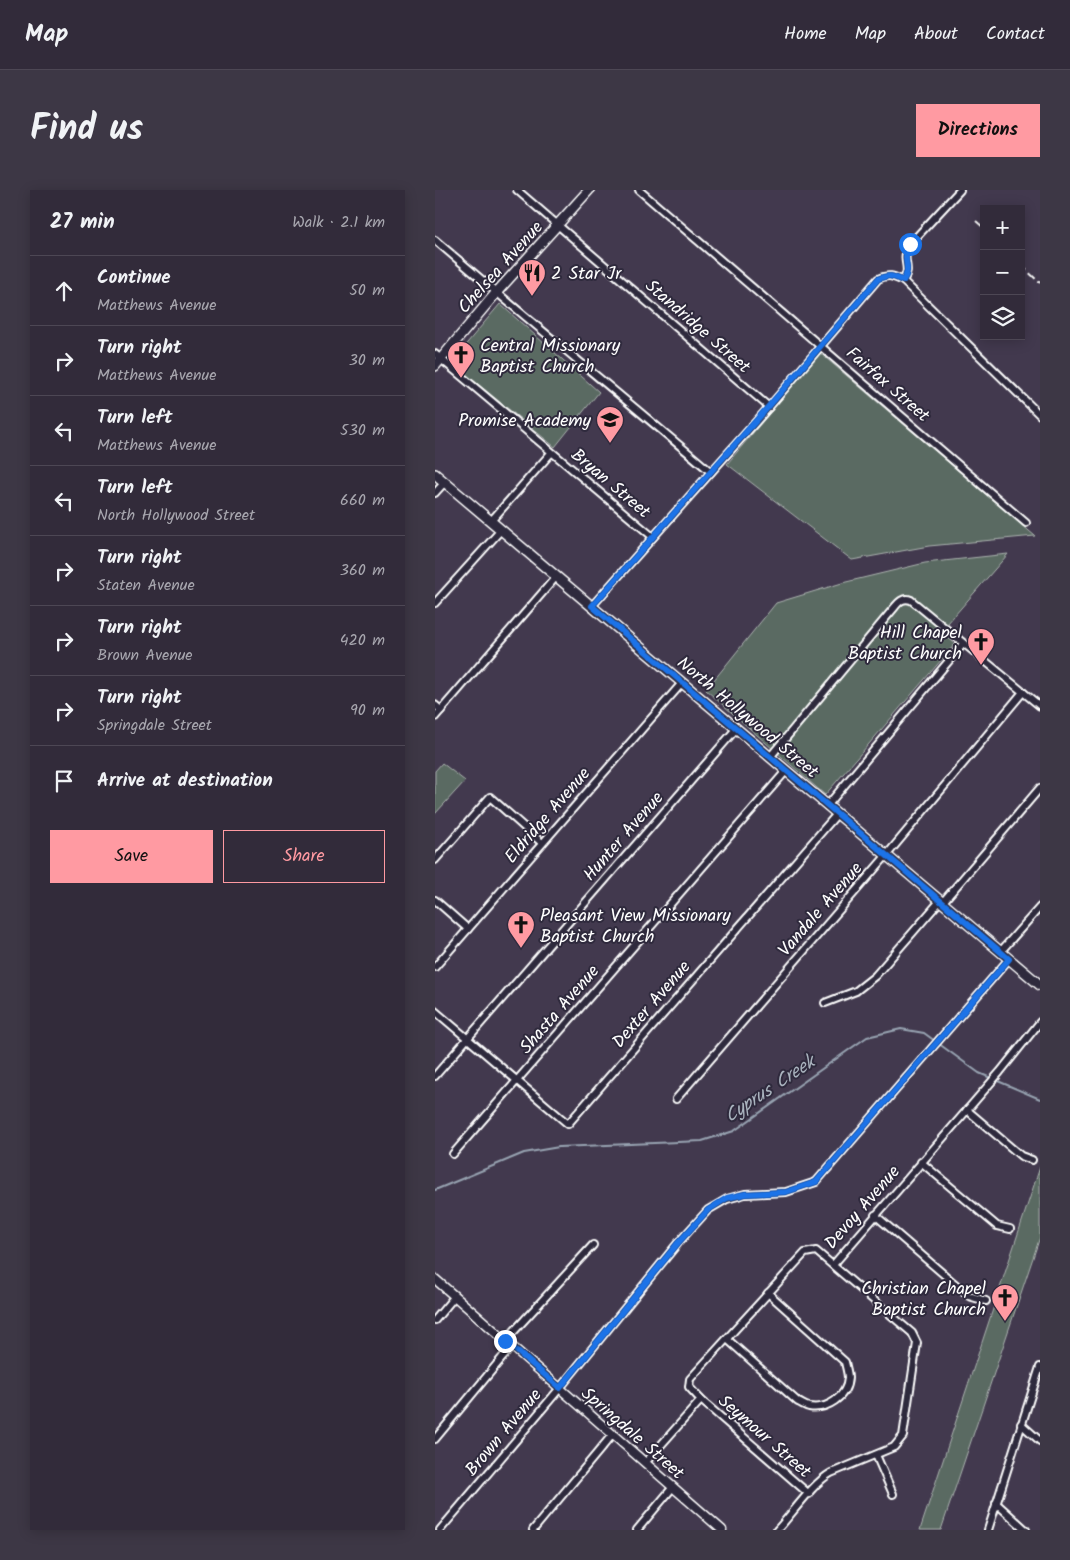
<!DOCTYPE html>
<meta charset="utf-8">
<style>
body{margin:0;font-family:Kalam,sans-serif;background:#3d3745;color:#f1f3f6}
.controls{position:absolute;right:15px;top:15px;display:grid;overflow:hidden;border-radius:0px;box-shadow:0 2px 12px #0003}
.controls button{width:45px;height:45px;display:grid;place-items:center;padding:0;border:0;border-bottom:1px solid #4d4754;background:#322b3a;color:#f1f3f6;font:25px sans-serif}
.stop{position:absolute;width:15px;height:15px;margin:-11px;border:4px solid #1a73e8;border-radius:50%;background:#fff}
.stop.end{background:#1a73e8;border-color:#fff;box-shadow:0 1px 5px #0008}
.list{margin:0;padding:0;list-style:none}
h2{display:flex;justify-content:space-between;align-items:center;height:65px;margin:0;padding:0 20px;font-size:21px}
h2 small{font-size:16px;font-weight:400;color:#a8a7af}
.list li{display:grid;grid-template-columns:32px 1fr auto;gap:15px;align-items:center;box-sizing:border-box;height:70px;padding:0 20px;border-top:1px solid #4d4754}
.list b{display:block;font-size:19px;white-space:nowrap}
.list p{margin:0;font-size:16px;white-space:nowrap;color:#a8a7af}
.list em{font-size:16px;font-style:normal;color:#a8a7af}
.actions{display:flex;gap:10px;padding:15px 20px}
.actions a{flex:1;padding:11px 0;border:1px solid #ff9aa2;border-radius:0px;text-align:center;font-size:18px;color:#ff9aa2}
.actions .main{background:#ff9aa2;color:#111}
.icon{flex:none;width:28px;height:28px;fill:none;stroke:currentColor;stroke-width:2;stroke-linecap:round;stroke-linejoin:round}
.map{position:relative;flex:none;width:605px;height:1340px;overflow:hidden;border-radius:0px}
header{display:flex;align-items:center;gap:30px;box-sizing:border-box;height:70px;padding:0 25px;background:#322b3a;border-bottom:1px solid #4d4754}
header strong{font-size:24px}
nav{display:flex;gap:28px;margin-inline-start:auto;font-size:18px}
.intro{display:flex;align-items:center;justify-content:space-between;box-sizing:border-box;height:120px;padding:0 30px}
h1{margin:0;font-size:35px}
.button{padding:12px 22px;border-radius:0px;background:#ff9aa2;color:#111;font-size:18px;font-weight:700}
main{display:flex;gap:30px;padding:0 30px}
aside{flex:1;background:#322b3a;border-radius:0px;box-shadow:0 2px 12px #0003}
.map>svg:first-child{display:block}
</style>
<header>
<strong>Map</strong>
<nav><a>Home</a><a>Map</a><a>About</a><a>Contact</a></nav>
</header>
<div class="intro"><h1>Find us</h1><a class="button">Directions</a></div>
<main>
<aside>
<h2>27 min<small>Walk · 2.1 km</small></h2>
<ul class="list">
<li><svg class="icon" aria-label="ahead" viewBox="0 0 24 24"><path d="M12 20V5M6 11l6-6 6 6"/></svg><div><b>Continue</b><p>Matthews Avenue</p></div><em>50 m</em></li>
<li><svg class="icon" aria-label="right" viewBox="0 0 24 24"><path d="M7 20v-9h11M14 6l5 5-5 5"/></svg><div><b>Turn right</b><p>Matthews Avenue</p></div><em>30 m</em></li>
<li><svg class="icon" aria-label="left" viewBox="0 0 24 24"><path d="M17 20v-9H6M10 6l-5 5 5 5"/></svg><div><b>Turn left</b><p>Matthews Avenue</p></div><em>530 m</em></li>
<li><svg class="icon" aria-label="left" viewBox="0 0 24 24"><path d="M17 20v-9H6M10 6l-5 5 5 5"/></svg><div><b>Turn left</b><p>North Hollywood Street</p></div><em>660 m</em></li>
<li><svg class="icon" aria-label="right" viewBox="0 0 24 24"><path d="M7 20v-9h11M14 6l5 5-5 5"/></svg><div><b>Turn right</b><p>Staten Avenue</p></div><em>360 m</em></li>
<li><svg class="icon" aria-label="right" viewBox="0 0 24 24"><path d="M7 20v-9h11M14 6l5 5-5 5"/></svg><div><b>Turn right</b><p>Brown Avenue</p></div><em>420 m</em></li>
<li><svg class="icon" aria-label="right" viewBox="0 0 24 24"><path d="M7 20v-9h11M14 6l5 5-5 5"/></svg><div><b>Turn right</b><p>Springdale Street</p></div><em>90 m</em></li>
<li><svg class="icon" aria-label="arrive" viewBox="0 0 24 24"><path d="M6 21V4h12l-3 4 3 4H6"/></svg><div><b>Arrive at destination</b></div></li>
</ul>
<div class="actions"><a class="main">Save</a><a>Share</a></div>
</aside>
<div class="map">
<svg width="605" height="1340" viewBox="0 0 605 1340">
<rect width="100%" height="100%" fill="#42394e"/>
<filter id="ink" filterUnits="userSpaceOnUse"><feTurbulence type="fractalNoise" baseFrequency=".02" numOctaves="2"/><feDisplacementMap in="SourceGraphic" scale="10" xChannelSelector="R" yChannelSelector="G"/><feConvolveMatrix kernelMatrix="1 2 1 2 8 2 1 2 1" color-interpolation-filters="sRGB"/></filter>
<g filter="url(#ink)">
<g fill="#5a6a62" stroke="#acb4b0">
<polygon points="65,114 164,202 120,257 16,172"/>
<polygon points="385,163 600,346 494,356 417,370 292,274"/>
<polygon points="573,364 506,441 520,454 390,605 271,500 341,413 407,393 490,373"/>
<polygon points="7,573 30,591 0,624 0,581"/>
<polygon points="605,977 605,1047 506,1340 485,1340"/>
</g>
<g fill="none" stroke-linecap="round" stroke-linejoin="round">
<polyline stroke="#98a4b2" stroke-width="2" points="0,1000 89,963 124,957 267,951 299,941 432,847 466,839 489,843 544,883 605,909"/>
<defs>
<g id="minor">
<polyline points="82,0 334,217"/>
<polyline points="204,0 591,333"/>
<path d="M 0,50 C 91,128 184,204 276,282"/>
<polyline points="468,91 605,225"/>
<polyline points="0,164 218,347"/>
<polyline points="0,303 10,292"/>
<polyline points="56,331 116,263"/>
<polyline points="0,413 66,340"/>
<path d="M 157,416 L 334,217 L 443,89 C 454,84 458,86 468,91 C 478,75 464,72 475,54 L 525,0"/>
<polyline points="0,515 6,520"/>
<polyline points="0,527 121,387"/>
<path d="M 335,567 L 459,418 C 464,412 468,407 476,410 L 605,516"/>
<polyline points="392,616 528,454"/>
<polyline points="0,670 55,607 107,653"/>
<polyline points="0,710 33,739"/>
<polyline points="507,713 605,598"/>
<polyline points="566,761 605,717"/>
<polyline points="0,777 247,493"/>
<polyline points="390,813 421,801 440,786 505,711"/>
<polyline points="0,821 133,934 402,624"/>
<polyline points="0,886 301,539"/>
<polyline points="241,909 451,666 588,502"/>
<polyline points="532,920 586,966 597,970"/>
<polyline points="18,964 351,581"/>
<polyline points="486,972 562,1036 575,1039"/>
<polyline points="440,1025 534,1106 551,1111"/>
<polyline points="398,1075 565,882 605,832"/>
<polyline points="0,1130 20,1106"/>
<path d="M 292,1149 L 363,1212 C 366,1213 370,1216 374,1217 C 392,1220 412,1207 413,1188 C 413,1183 411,1177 410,1172 L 333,1103"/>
<polyline points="70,1151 158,1055"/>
<polyline points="586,1234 605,1251"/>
<polyline points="0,1249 77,1156"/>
<polyline points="441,1265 458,1304"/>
<polyline points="210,1273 266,1210"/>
<polyline points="561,1313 591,1340"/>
<polyline points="5,1340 125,1198 243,1053 273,1020 292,1009 310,1004 351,1002 381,992 574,769"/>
<polyline points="98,1340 178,1244"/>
<polyline points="202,1340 238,1297"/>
<path d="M 342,1340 C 357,1324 378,1293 396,1283 L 459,1257 L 468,1246 L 482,1153 L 477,1143 L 381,1061 L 370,1063 L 255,1189 L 254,1197 L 266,1210 L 374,1304"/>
<polyline points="553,1340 605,1177"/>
</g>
<polyline id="tertiary" points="0,1089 287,1340"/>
<g id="secondary">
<polyline points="0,176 61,103 154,0"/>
<polyline points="0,284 605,795"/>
</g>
</defs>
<use href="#minor" stroke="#fff" stroke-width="10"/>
<use href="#tertiary" stroke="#fff" stroke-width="11"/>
<use href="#secondary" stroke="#fff" stroke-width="12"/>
<use href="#minor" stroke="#2f2a3d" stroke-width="6"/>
<use href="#tertiary" stroke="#2f2a3d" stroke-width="8"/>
<use href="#secondary" stroke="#2f2a3d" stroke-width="9"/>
<g stroke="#fff" stroke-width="2" stroke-dasharray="8 4" stroke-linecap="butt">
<polyline points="541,31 549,38"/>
<polyline points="586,75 605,93"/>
</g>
</g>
</g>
<g fill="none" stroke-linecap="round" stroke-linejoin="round" filter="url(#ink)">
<path stroke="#1a73e8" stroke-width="6" d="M 70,1151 L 125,1198 L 243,1053 L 273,1020 L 292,1008 L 310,1004 L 351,1002 L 381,992 L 574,769 L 157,416 L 334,216 L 443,89 C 454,84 458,86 468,91 C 478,76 465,72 475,54"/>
</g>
<defs>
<symbol id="restaurant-pin" viewBox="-11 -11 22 30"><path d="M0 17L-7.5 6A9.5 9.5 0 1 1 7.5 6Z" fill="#ff9aa2" stroke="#2f2a3d"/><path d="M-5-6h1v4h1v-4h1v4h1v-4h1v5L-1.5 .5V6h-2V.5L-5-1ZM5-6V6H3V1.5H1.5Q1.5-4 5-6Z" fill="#111"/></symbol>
<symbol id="church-pin" viewBox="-11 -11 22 30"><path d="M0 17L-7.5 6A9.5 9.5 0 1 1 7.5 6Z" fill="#ff9aa2" stroke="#2f2a3d"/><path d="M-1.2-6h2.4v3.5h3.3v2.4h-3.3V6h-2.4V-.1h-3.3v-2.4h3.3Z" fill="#111"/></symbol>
<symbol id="school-pin" viewBox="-11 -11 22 30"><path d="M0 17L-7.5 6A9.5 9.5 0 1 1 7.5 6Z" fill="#ff9aa2" stroke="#2f2a3d"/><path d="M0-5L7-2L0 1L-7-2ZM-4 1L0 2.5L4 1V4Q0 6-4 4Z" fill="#111"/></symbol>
</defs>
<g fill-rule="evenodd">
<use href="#restaurant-pin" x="81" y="67" width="32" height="43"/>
<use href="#church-pin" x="10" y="149" width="32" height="43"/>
<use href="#school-pin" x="159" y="214" width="32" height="43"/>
<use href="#church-pin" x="530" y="436" width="32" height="43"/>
<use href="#church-pin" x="70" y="719" width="32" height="43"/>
<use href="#church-pin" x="554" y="1092" width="32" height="43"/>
</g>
<g text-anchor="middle" stroke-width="4" stroke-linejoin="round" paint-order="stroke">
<g font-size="18" fill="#fff" stroke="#2f2a3d">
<text transform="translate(65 77) rotate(-48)" y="6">Chelsea Avenue</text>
<text transform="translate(263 136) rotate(41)" y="6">Standridge Street</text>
<text transform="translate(453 194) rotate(41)" y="6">Fairfax Street</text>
<text transform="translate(176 293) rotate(40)" y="6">Bryan Street</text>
<text transform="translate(313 527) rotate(40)" y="6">North Hollywood Street</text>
<text transform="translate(112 625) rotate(-49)" y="6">Eldridge Avenue</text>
<text transform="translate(188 646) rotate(-49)" y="6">Hunter Avenue</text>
<text transform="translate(385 719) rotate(-49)" y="6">Vandale Avenue</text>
<text transform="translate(216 814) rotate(-49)" y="6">Dexter Avenue</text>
<text transform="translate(124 819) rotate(-49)" y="6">Shasta Avenue</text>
<text transform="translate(427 1017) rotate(-49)" y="6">Devoy Avenue</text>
<text transform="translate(68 1242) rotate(-50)" y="6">Brown Avenue</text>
<text transform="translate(198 1243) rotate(41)" y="6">Springdale Street</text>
<text transform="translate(330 1246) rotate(41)" y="6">Seymour Street</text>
</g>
<g font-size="18" fill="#fff" stroke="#2f2a3d" text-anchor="start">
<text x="116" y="89">2 Star Jr</text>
<text x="45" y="161">Central Missionary<tspan x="45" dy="21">Baptist Church</tspan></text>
<text x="156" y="236" text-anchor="end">Promise Academy</text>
<text x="527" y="448" text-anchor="end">Hill Chapel<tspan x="527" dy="21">Baptist Church</tspan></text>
<text x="105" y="731">Pleasant View Missionary<tspan x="105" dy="21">Baptist Church</tspan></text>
<text x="551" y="1104" text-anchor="end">Christian Chapel<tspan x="551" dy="21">Baptist Church</tspan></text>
</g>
<g font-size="19" font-style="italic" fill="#a9b3be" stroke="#2f2a3d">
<text transform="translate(334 898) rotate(-34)" y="7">Cyprus Creek</text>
</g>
</g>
</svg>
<div class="controls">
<button>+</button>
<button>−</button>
<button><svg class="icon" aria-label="layers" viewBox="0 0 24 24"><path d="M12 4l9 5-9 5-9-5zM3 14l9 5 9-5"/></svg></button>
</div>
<div class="stop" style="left:475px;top:54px"></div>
<div class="stop end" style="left:70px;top:1151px"></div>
</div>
</main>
